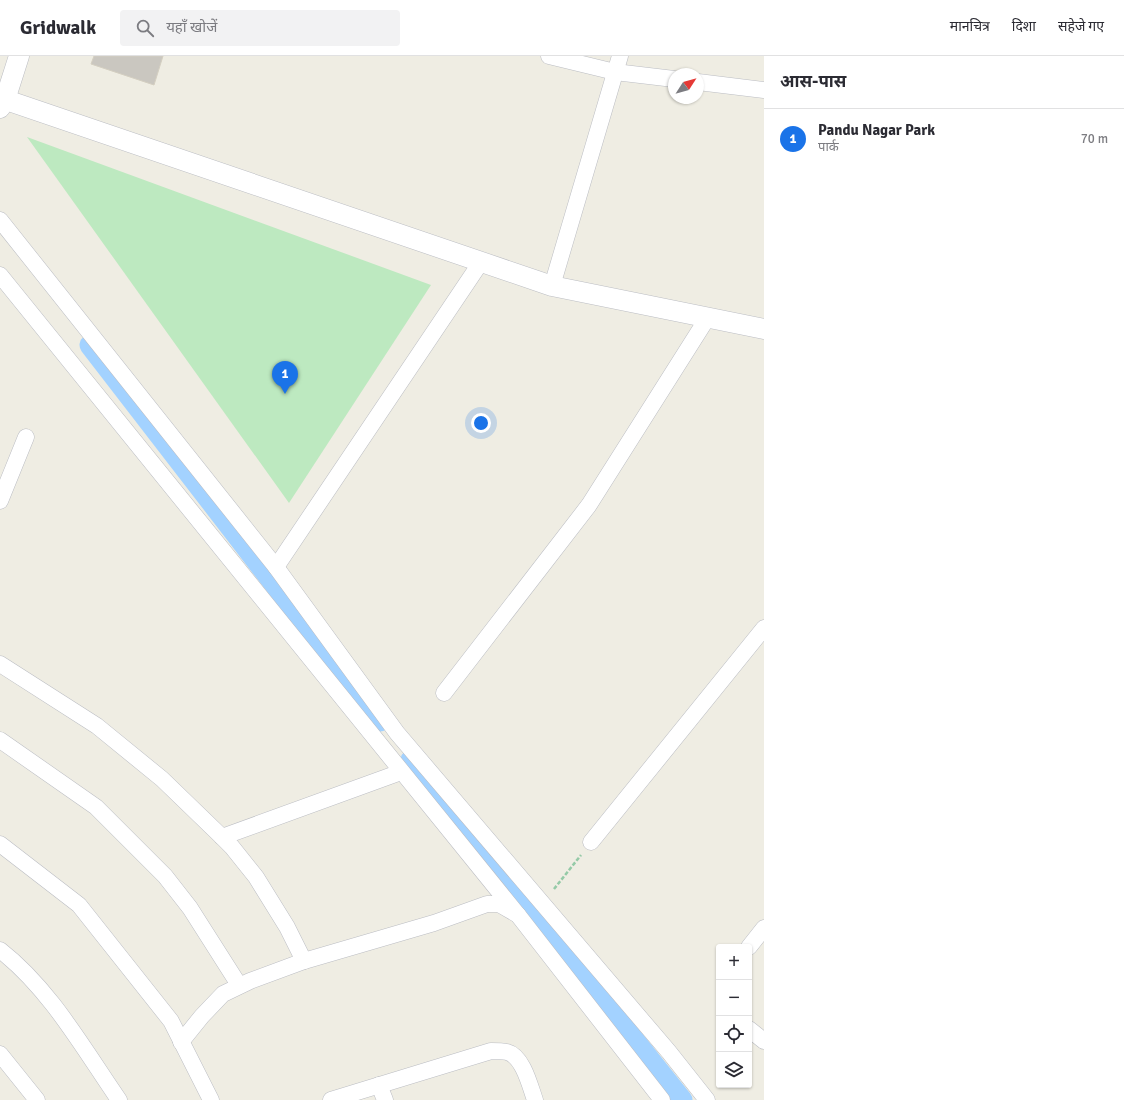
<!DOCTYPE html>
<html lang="hi">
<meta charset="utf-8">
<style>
body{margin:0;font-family:Signika,"Noto Sans Devanagari",sans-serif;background:#f2f2f3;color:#2b2b33}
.controls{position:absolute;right:12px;bottom:12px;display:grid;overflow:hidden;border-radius:4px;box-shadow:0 1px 3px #0004}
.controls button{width:36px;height:36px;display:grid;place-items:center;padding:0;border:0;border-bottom:1px solid #e1e1e2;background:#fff;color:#2b2b33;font:20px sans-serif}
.compass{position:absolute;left:668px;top:12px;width:36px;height:36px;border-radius:50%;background:#fff;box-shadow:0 1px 3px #0004;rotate:54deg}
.you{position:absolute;left:481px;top:367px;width:14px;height:14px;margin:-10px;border:3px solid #fff;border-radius:50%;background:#1a73e8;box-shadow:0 0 0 6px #1a73e833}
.badge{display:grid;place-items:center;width:26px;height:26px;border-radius:50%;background:#1a73e8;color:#fff;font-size:13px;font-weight:700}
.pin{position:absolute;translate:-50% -33px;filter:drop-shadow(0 1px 2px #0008)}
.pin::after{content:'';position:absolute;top:21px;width:14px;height:12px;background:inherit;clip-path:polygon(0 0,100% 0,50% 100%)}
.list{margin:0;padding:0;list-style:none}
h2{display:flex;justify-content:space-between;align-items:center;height:52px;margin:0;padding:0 16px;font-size:17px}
h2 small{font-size:13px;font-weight:400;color:#7c7c81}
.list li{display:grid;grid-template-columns:26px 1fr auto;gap:12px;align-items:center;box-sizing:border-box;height:60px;padding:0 16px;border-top:1px solid #e1e1e2}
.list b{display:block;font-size:15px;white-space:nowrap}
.list p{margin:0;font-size:13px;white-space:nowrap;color:#7c7c81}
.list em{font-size:13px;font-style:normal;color:#7c7c81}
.icon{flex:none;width:22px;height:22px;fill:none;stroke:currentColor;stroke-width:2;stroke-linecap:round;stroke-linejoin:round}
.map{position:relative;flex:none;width:764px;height:1044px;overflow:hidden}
header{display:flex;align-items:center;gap:24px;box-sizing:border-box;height:56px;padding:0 20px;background:#fff;border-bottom:1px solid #e1e1e2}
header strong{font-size:19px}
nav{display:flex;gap:22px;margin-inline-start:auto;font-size:14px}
.search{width:280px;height:36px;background:#f2f2f3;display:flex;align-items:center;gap:10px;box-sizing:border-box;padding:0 14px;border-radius:4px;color:#7c7c81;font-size:15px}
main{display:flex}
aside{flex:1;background:#fff}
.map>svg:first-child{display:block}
</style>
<header>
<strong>Gridwalk</strong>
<div class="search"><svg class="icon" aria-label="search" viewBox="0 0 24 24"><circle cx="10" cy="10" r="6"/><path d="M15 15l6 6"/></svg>यहाँ खोजें</div>
<nav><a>मानचित्र</a><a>दिशा</a><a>सहेजे गए</a></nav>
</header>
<main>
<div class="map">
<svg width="764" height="1044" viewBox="0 0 764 1044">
<rect width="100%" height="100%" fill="#efede3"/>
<polygon fill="#bde9c0" points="27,81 431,229 289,447"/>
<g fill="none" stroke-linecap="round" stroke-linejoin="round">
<g stroke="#a3d2ff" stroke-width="21">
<polyline points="90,289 380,665"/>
<polyline points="411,704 682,1044"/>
</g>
</g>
<polygon fill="#cac7c0" stroke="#d4cfc1" points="94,0 163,0 154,29 91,8"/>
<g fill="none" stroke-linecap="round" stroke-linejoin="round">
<defs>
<g id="minor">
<polyline points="549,0 615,16 674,23"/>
<polyline points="698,26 764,34"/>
<polyline points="0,164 276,511 397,677 669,996 707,1044"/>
<polyline points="0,219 518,859"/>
<polyline points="552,230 620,0"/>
<polyline points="0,445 26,381"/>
<polyline points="276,511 481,206"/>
<polyline points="0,608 97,670 162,723 222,781 232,791 256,821 287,871 304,905 250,925 223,938 202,960 181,986"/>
<polyline points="444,637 589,449 708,261"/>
<polyline points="0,684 96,751 165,820 190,852 239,929"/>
<polyline points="222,781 401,716"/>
<polyline points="591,786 764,572"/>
<polyline points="0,788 79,849 171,965 211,1044"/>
<polyline points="749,891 764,872"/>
<path d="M 0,894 C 50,933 83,992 119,1044"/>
<polyline points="304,905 434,867 487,848 499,848 518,859 662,1044"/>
<polyline points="749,973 764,985"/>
<polyline points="0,998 37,1044"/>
<polyline points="379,1029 385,1044"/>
<path d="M 331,1044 L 491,995 C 496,995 502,995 507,996 C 523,1000 530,1030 535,1044"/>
</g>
<g id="tertiary">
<polyline points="0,42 552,230 764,273"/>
<polyline points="0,52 5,44 19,0"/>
</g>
</defs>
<use href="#minor" stroke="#bbbdc3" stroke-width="17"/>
<use href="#tertiary" stroke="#bbbdc3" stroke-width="21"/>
<polyline stroke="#95caa7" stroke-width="2.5" stroke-dasharray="4 2" stroke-linecap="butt" points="554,833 581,799"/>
<use href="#minor" stroke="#fff" stroke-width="16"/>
<use href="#tertiary" stroke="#fff" stroke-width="20"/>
</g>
</svg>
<div class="controls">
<button>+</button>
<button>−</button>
<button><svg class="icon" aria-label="locate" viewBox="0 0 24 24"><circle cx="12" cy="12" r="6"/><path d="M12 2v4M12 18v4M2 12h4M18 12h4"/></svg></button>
<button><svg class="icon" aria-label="layers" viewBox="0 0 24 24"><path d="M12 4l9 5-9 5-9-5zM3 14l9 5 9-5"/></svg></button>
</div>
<svg class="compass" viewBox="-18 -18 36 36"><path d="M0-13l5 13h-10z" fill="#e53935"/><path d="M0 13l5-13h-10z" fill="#7c7c81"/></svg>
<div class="you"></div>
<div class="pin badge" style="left:285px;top:338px">1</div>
</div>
<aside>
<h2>आस-पास<small></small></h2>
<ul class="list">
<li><span class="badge">1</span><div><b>Pandu Nagar Park</b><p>पार्क</p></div><em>70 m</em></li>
</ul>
</aside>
</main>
